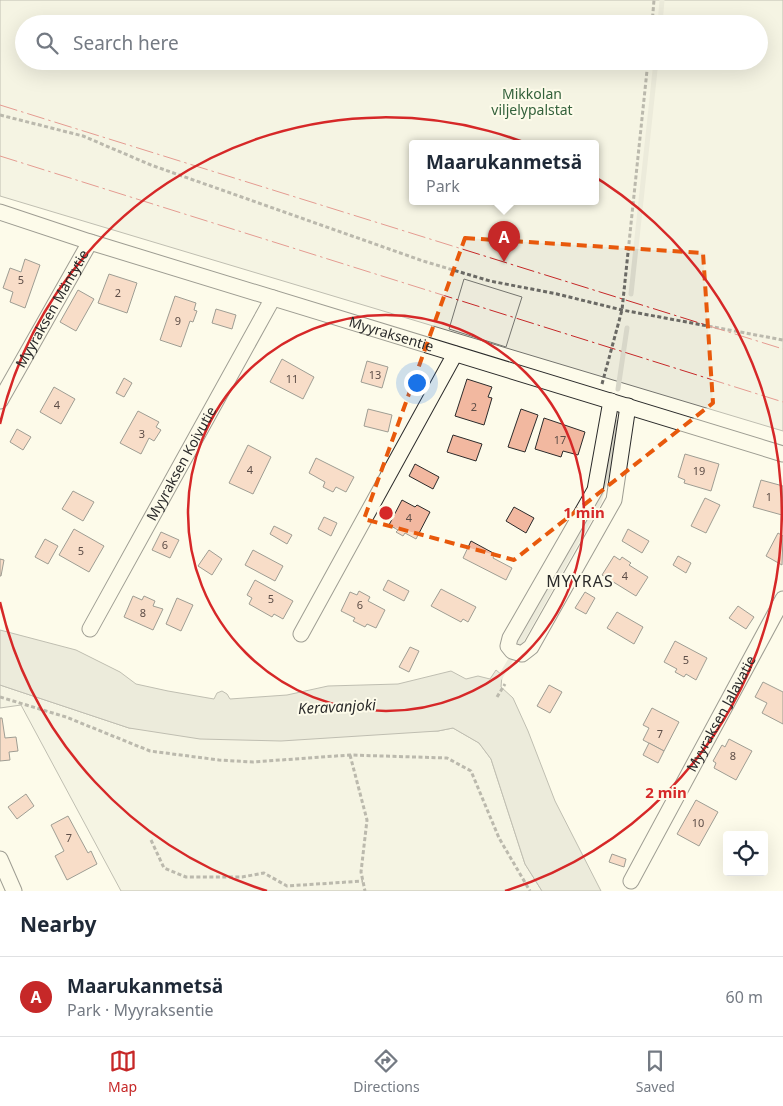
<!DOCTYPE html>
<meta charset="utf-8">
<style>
body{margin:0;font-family:"Noto Sans",sans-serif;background:#f6f6f7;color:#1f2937}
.controls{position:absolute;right:15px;bottom:15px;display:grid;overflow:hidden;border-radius:5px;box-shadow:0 5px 20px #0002}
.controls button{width:45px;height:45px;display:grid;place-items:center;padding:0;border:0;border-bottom:1px solid #e0e1e3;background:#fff;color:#1f2937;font:25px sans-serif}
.you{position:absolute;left:416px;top:382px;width:18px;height:18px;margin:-12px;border:4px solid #fff;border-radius:50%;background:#1a73e8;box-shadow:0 0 0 8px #1a73e833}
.badge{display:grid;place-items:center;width:32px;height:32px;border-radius:50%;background:#c62828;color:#fff;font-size:16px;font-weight:700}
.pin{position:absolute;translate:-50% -41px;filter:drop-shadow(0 1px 2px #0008)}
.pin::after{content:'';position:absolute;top:26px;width:18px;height:15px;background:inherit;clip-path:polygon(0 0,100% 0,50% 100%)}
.popup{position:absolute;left:409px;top:140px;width:190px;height:65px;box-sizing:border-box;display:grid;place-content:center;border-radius:5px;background:#fff;filter:drop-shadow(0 1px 4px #0005);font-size:16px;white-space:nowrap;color:#747a83}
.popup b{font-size:19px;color:#1f2937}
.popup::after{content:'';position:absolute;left:50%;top:100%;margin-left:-10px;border:10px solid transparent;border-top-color:#fff}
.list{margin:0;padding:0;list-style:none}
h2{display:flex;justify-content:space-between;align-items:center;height:65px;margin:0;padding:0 20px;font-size:21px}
h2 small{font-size:16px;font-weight:400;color:#747a83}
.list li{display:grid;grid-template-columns:32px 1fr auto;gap:15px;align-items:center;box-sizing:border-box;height:80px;padding:0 20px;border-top:1px solid #e0e1e3}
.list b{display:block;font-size:19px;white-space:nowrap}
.list p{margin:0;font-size:16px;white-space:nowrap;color:#747a83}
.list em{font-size:16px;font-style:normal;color:#747a83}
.icon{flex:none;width:28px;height:28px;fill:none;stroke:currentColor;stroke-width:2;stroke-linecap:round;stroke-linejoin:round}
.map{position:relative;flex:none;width:783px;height:891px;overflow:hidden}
.search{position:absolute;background:#fff;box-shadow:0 5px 20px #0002;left:15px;right:15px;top:15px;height:55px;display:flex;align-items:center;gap:12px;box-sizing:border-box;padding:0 18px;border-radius:28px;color:#747a83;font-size:19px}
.sheet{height:145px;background:#fff}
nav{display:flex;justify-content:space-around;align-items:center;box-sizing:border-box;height:70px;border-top:1px solid #e0e1e3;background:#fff;font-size:14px;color:#747a83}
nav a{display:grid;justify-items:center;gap:2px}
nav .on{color:#c62828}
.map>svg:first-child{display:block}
</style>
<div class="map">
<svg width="783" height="891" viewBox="0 0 783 891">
<rect width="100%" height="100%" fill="#fdfbea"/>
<g fill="#ecebdb" stroke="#74746e" fill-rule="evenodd">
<path d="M 0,0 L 783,0 L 783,431 L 0,196 ZM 24,24 L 759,24 L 759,61 L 24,61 ZM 413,143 L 595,143 L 595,201 L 413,201 Z"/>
<polygon points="0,685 129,728 438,731 453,728 479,743 491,759 525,864 542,891 121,891 21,705 0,708"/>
</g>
<polygon fill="#eceadb" stroke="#74746e" points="464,279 522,297 506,347 449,329"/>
<polygon fill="#d8d7c9" stroke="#74746e" points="0,630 76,650 120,672 136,684 168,691 214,699 217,693 222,691 227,694 230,699 287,695 328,686 398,684 451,671 466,679 478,676 490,679 496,670 502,675 501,687 513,698 528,731 555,801 601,891 542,891 525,864 491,759 479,743 453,728 438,731 281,741 200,739 129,728 0,685"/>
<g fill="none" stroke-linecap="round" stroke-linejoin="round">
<g stroke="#d8d7c9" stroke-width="5">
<polyline points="660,24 662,0"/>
<polyline points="631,294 656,61"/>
<polyline points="618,389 627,328"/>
<polyline points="520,643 599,502 611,459 616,422"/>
<polyline points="499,679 513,656"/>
</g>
</g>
<g fill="#f2b8a0" stroke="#2b2b2b">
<polygon points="25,259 40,265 25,308 10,302 13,292 3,288 10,268 21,272"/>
<polygon points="109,274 137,283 127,313 98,303"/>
<polygon points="78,290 94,299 76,331 60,322"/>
<polygon points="175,296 196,303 194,310 197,311 193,322 190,321 181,347 160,340"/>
<polygon points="216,309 236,315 232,329 212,323"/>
<polygon points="282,359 314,377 303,399 270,382"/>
<polygon points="367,361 388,367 382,388 361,382"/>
<polygon points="124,378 132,383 124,397 116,393"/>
<polygon points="467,379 492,387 488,397 492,398 484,425 455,416"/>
<polygon points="54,387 75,399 61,424 40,412"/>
<polygon points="368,409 392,415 388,432 364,426"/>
<polygon points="521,409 538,415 525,452 508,447"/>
<polygon points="138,411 159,422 156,427 161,430 154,441 149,438 141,454 120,443"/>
<polygon points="544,418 585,432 578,455 563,451 561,457 535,449"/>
<polygon points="17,429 31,437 23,450 10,442"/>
<polygon points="453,435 482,444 476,461 447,452"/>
<polygon points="248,445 271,457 253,494 229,483"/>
<polygon points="685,454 719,464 711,491 684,483 685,480 678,477"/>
<polygon points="316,458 354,477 346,492 336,487 333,492 323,487 325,482 309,473"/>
<polygon points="415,464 439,477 433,489 409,476"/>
<polygon points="761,480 783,486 782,515 753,507"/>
<polygon points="73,491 94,502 83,521 62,509"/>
<polygon points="705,498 720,505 706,533 691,526"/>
<polygon points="402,500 415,507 417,505 430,512 416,539 405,533 403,536 396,532 398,530 389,525"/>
<polygon points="514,507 534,518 526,533 506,521"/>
<polygon points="324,517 337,523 331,536 318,529"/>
<polygon points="274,526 292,535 287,544 270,534"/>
<polygon points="74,529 104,546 89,572 59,555"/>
<polygon points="628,529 649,541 642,553 622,541"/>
<polygon points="161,532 179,540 170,558 152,550"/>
<polygon points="778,533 783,536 782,565 766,556"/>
<polygon points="45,539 58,546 48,564 35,557"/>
<polygon points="471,541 495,554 493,558 512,568 506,580 463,558"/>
<polygon points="209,550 222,559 212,575 198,566"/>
<polygon points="253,550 283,566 275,581 245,565"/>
<polygon points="614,556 620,560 622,557 631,563 629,565 648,577 636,596 602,575"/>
<polygon points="678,556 691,563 686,573 673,565"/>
<polygon points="0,559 4,560 1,576 0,576"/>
<polygon points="255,580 293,601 283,619 274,614 272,617 249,604 252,598 247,595"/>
<polygon points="388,580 409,591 404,601 383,590"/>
<polygon points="441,589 476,607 468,622 463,619 461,622 431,606"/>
<polygon points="359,591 370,597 368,601 385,610 376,628 367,624 365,627 353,621 355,618 341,611 350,592 357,595"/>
<polygon points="585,592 595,598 586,614 575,608"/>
<polygon points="133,596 142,600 144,596 155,601 153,606 163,609 153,630 124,617"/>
<polygon points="177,598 193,605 181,631 166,624"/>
<polygon points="738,606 754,617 746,629 729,618"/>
<polygon points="617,612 643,627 634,644 607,628"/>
<polygon points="675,641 707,658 696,680 686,674 684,677 675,672 677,669 664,662"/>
<polygon points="410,647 419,651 409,672 399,667"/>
<polygon points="763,682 783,692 783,724 762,713 767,703 755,697"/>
<polygon points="549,685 562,692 550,713 537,706"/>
<polygon points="652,708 679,722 664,751 643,740 649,728 643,725"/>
<polygon points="0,718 2,718 5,738 16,737 18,751 9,752 10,760 0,761"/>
<polygon points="729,739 752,751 736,780 714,768 716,763 713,761 722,745 725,747"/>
<polygon points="649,743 664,751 658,763 643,755"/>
<polygon points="26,794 34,806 17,819 8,807"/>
<polygon points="696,800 718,812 699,846 677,834"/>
<polygon points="68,816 88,853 91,851 97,864 67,880 55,856 64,851 51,825"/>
<polygon points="612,854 626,859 624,867 609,862"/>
</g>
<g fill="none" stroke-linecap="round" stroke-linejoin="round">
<defs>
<g id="street">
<path id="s1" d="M 0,212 L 90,242 L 783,454"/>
<path id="s2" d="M 0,401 L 90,242"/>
<polyline points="611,401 595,490 510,638 508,646 512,651 522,654 531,647 614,500 628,406"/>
<path id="s3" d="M 90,629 L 273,298"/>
<polyline points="301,634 455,354"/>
<polyline points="0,859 14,891"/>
<path id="s4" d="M 631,881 L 783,599"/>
</g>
</defs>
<use href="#street" stroke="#2b2b2b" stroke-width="17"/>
<g stroke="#6a6964" stroke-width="3" stroke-dasharray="4 2.5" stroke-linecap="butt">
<polyline points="652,24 654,0"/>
<polyline points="0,115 83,136 151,165 423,261 490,281 557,294 622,310 783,340"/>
<polyline points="602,384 622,310 648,61"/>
<polyline points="0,697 66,717 150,751 219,760 253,762 350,755 447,758 471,771 499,838 530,891"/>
<polyline points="497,697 505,684"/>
<polyline points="350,755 367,820 361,872 365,891"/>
<polyline points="151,840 164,868 186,877 242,877 264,873 287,886 363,881"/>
</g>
<use href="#street" stroke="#fdfbea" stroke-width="15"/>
<g stroke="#c62828" stroke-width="1" stroke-dasharray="18 4 2.5 4" stroke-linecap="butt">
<polyline points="0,105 783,349"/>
<polyline points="0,156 783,402"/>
</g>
</g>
<path d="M0 0H783V891H0ZM 465,238 L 703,253 L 713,403 L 514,560 L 364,519 Z" fill="#fdfbea" fill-opacity=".55" fill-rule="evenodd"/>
<path fill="none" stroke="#e8590c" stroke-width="4" stroke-dasharray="10 6" stroke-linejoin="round" d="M 465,238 L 703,253 L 713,403 L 514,560 L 364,519 Z"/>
<g fill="none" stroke="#d62828" stroke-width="2.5">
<circle cx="386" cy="513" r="198"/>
<path d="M267 891A396 396 0 0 1 0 602M0 424A396 396 0 1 1 505 891"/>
</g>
<g text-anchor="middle" stroke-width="4" stroke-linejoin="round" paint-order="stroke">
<g font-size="11" fill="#5d4e48">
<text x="21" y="284">5</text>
<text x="118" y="297">2</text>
<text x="178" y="325">9</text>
<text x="375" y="379">13</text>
<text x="292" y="383">11</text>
<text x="57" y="409">4</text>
<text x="474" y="411">2</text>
<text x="142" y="438">3</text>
<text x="560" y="444">17</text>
<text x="250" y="474">4</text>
<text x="699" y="475">19</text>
<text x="769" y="501">1</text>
<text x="409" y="522">4</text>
<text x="165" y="549">6</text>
<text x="81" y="555">5</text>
<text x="625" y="580">4</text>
<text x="271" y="603">5</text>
<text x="360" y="609">6</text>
<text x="143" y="617">8</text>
<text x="686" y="664">5</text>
<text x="660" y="738">7</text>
<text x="733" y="760">8</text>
<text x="698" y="827">10</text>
<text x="69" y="842">7</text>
</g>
<g font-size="14" fill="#34623c" stroke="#fdfbea">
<text x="532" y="99">Mikkolan<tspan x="532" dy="16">viljelypalstat</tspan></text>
</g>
<g font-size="14" fill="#2b2b2b" stroke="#fdfbea">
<text dy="5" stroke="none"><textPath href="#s2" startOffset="106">Myyraksen Mäntytie</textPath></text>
<text dy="5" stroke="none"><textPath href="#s1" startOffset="410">Myyraksentie</textPath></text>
<text dy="5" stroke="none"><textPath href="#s3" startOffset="189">Myyraksen Koivutie</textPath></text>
<text dy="5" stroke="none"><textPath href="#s4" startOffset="190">Myyraksen Jalavatie</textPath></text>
</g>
<g font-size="15" font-style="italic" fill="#2b2b2b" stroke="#fdfbea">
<text transform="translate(337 707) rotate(-3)" y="5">Keravanjoki</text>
</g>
<g font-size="16" letter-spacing="1" fill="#2b2b2b" stroke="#fdfbea">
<text x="580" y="587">MYYRAS</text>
</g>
</g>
<circle cx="386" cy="513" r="8" fill="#d62828" stroke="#fdfbea" stroke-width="2.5"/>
<g font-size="15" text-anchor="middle" font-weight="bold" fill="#d62828" stroke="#fdfbea" stroke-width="4" stroke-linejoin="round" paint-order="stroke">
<text x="584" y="518">1 min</text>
<text x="666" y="798">2 min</text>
</g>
</svg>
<div class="controls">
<button><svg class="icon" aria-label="locate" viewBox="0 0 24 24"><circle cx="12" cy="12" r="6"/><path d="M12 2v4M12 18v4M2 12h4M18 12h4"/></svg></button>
</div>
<div class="you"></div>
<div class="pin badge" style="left:504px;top:262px">A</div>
<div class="popup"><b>Maarukanmetsä</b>Park</div>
<div class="search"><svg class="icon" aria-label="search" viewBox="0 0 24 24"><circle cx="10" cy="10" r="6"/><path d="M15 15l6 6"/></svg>Search here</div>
</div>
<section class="sheet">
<h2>Nearby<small></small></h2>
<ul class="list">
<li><span class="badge">A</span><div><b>Maarukanmetsä</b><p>Park · Myyraksentie</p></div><em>60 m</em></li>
</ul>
</section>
<nav>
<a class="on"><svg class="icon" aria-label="map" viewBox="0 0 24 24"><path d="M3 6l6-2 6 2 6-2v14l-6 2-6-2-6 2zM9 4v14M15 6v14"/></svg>Map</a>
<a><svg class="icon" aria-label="directions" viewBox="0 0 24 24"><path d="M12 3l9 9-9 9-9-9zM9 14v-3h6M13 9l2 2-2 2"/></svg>Directions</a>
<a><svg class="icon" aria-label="saved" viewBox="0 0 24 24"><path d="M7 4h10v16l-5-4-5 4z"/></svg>Saved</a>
</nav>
